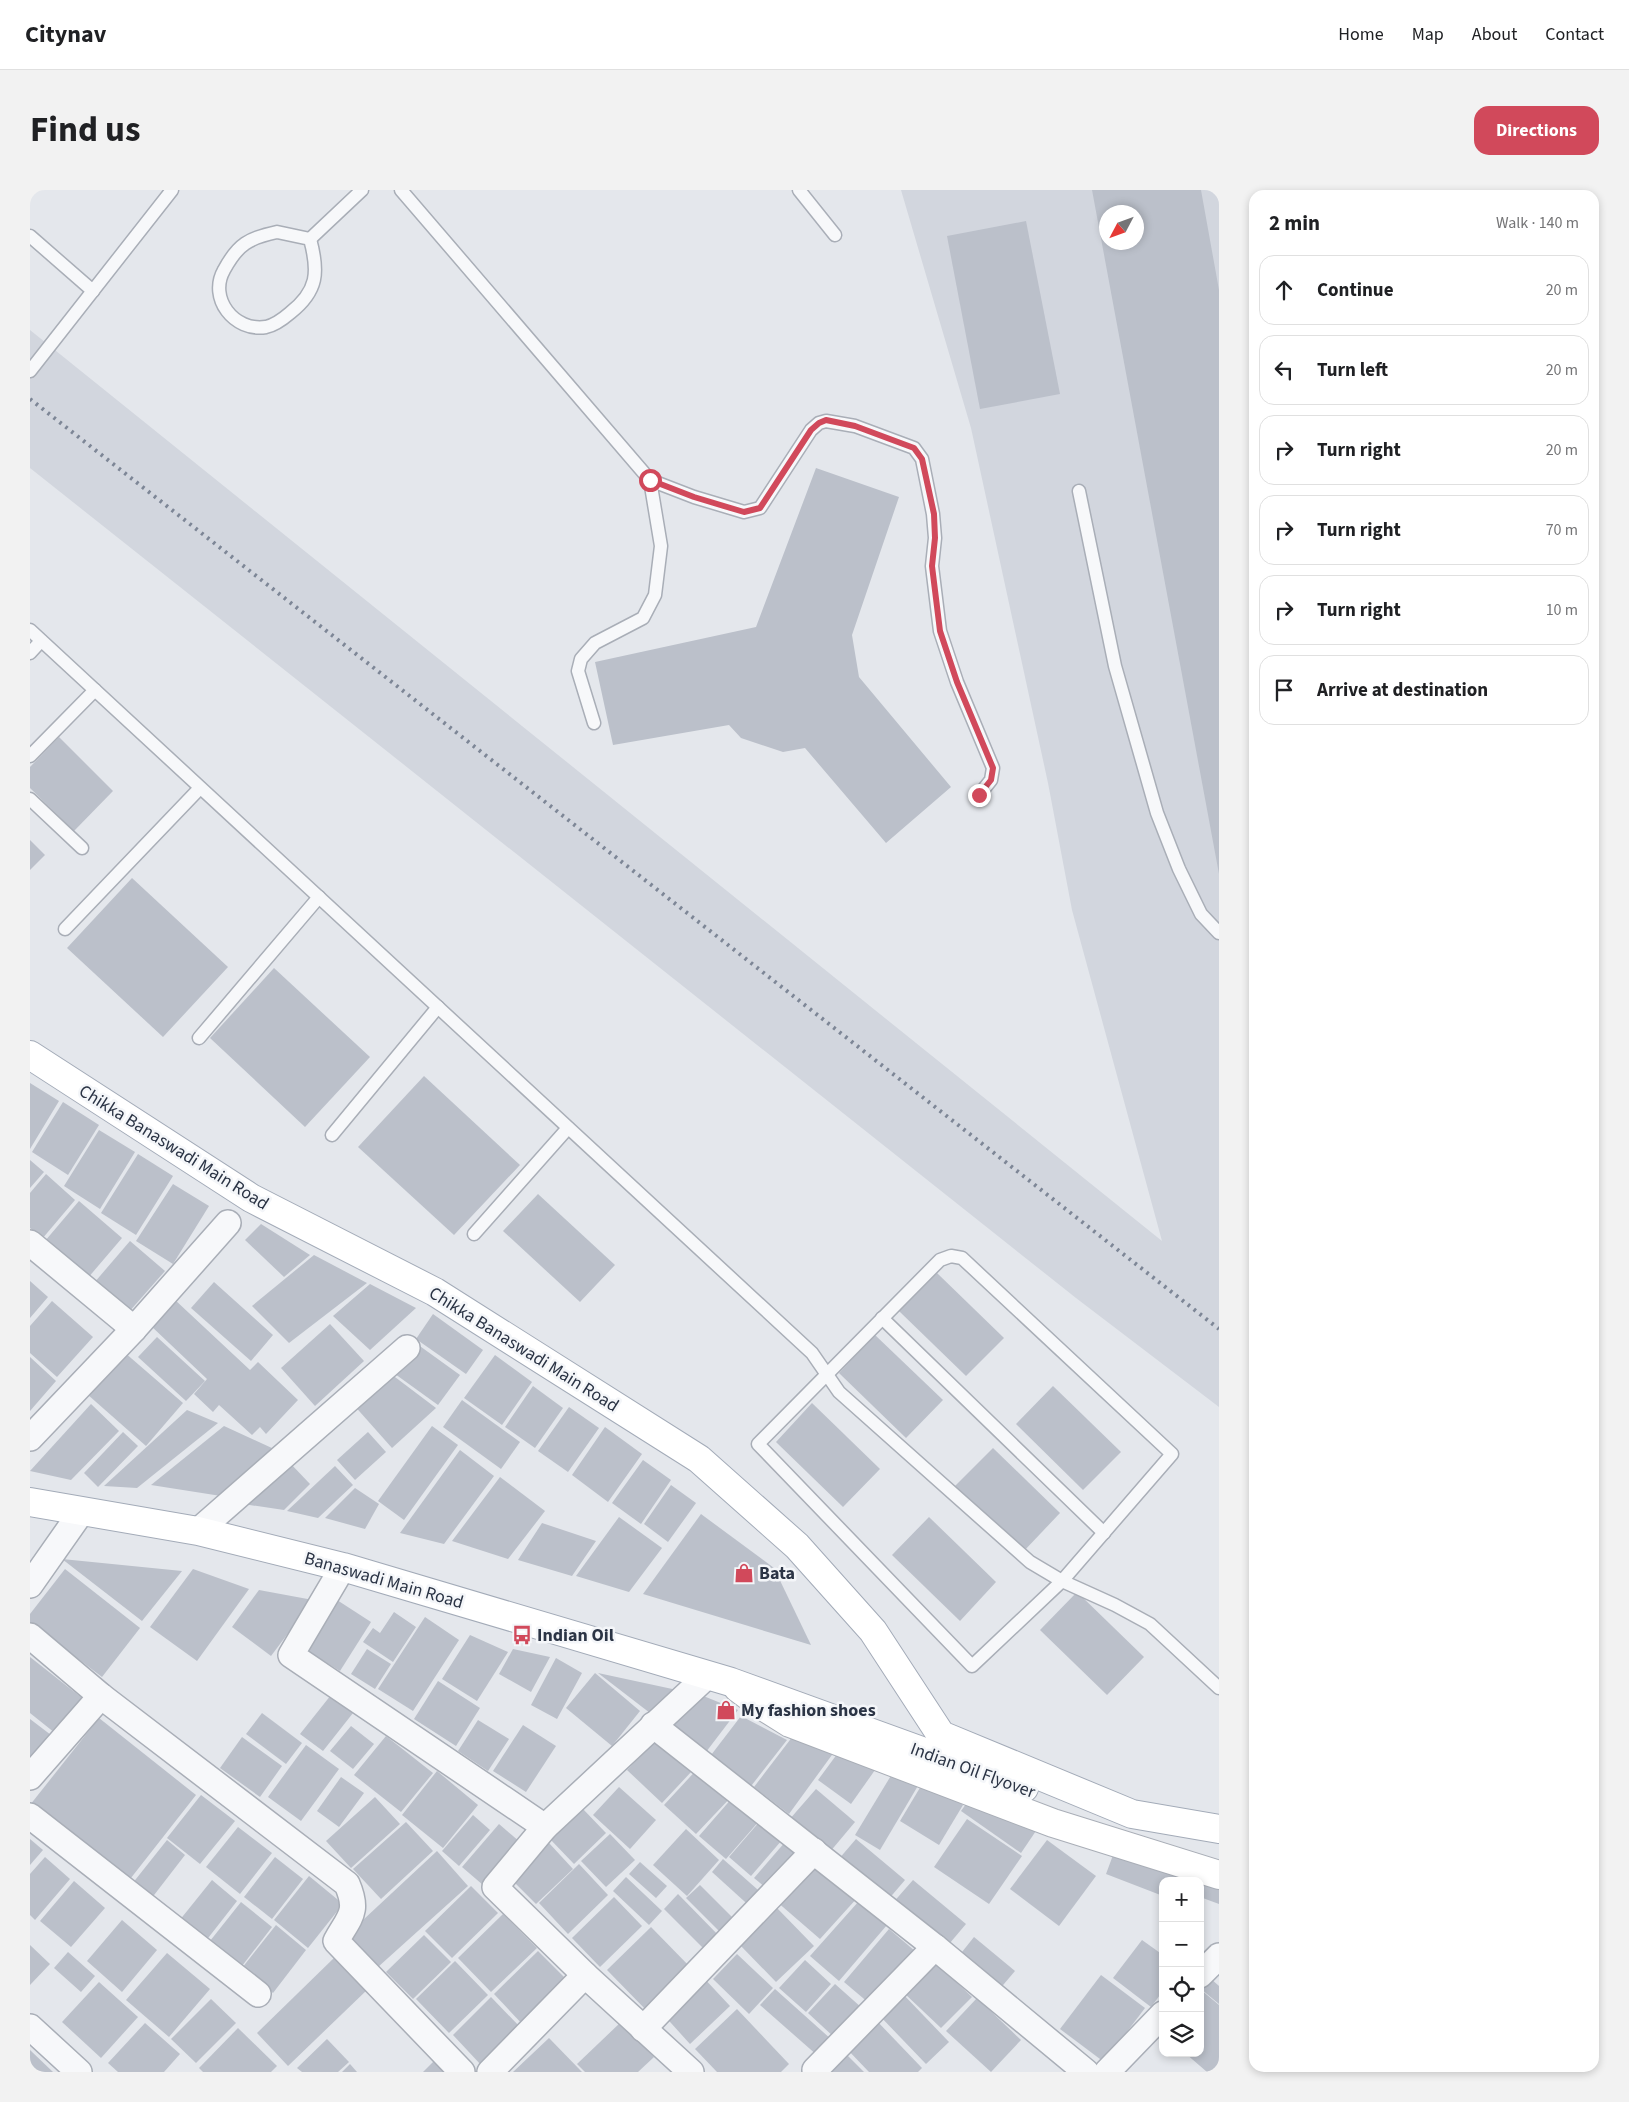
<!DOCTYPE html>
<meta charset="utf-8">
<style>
body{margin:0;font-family:"Source Sans 3",sans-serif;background:#f2f2f2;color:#202124}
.controls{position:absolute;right:15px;bottom:15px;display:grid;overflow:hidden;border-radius:10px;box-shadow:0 2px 8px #0003}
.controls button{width:45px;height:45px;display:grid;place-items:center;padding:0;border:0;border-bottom:1px solid #e0e0e0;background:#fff;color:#202124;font:25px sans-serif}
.compass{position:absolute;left:1069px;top:15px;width:45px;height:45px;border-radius:50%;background:#fff;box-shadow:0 2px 8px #0003;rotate:229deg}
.stop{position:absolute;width:15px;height:15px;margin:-11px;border:4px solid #d1495b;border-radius:50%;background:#fff}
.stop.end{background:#d1495b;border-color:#fff;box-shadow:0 1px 5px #0008}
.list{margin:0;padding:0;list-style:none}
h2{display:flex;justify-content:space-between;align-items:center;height:65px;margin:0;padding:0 20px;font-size:21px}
h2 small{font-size:16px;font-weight:400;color:#757577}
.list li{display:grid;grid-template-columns:32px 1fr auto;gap:15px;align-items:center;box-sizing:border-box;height:70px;margin:0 10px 10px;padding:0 10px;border:1px solid #e0e0e0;border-radius:15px}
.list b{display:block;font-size:19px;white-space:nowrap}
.list em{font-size:16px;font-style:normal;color:#757577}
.icon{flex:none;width:28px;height:28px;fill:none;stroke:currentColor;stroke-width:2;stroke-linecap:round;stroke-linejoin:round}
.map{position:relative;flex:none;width:1189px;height:1882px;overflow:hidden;border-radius:15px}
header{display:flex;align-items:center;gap:30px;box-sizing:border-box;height:70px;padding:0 25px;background:#fff;border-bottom:1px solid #e0e0e0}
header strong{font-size:24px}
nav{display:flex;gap:28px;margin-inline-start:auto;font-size:18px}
.intro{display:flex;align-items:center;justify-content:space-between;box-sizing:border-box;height:120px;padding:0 30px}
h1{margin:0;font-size:35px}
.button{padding:12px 22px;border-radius:15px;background:#d1495b;color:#fff;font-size:18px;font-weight:700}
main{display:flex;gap:30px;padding:0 30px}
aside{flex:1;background:#fff;border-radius:15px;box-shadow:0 2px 8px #0003}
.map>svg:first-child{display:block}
</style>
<header>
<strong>Citynav</strong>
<nav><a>Home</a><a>Map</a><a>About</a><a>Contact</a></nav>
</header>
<div class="intro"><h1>Find us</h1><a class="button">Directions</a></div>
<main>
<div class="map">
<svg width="1189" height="1882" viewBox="0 0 1189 1882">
<rect width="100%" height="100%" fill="#e4e7ec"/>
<path fill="#d2d6de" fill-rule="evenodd" d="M 871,0 L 1189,0 L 1189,1217 L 1046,1108 L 0,278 L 0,140 L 1132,1051 L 1042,720 L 1018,593 L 941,238 ZM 1076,22 L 1106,22 L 1106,52 L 1076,52 Z"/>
<g fill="#bbc0ca" fill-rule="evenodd">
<path d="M 1062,0 L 1171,0 L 1189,100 L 1189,684 ZM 1076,22 L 1106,22 L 1106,52 L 1076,52 Z"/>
<polygon points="996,31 1030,204 950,219 917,46"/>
<polygon points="786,278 869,307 822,445 829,487 921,597 856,653 775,558 753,562 711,548 699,535 583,555 565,472 726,437"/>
<polygon points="29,547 83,601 44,641 0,598 0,577"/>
<polygon points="0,650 15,665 0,680"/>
<polygon points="102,688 198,777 133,847 37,758"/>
<polygon points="244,778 340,867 275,937 180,848"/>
<polygon points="394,886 490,975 424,1045 328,957"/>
<polygon points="0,893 29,911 0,959"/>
<polygon points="33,912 69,935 38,985 2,962"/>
<polygon points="69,940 105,962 70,1019 34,996"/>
<polygon points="108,964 143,986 106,1045 71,1023"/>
<polygon points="0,970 14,982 0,998"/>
<polygon points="16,984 45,1010 12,1049 0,1038 0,1003"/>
<polygon points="143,994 179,1016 143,1074 106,1051"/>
<polygon points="508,1004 585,1075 550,1112 473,1041"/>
<polygon points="49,1011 92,1048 57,1089 15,1051"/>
<polygon points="231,1034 280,1065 254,1087 215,1050"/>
<polygon points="100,1051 135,1081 98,1123 64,1093"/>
<polygon points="284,1065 337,1093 259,1153 222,1116"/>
<polygon points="907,1083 974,1148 936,1186 869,1121"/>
<polygon points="0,1091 18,1107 0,1128"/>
<polygon points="184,1092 243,1145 221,1171 161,1118"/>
<polygon points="340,1094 386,1118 340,1160 303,1126"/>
<polygon points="144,1109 220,1180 228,1172 268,1210 236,1244 230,1237 222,1245 189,1215 183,1222 164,1204 177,1189 120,1135"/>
<polygon points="22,1111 63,1147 27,1187 0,1163 0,1136"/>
<polygon points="403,1124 453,1160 436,1184 386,1149"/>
<polygon points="300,1134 334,1171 285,1216 251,1178"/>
<polygon points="845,1145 913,1210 876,1248 809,1183"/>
<polygon points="127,1147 175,1191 156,1211 108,1167"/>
<polygon points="387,1154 430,1185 408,1215 365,1184"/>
<polygon points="94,1162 153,1213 116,1256 57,1204"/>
<polygon points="465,1165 502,1192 472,1235 434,1208"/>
<polygon points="0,1167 26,1191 0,1221"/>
<polygon points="357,1181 406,1218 362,1258 322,1213"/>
<polygon points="503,1196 533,1218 505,1258 475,1237"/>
<polygon points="1023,1196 1091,1262 1053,1300 986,1234"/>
<polygon points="432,1210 490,1252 471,1279 413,1237"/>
<polygon points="782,1213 850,1279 813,1317 746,1252"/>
<polygon points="61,1214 89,1241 41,1290 0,1281"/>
<polygon points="539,1217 569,1238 538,1282 508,1261"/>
<polygon points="157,1220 188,1233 107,1298 74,1296"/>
<polygon points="194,1236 244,1259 191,1306 121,1295"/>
<polygon points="402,1236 428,1255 374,1330 348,1311"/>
<polygon points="575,1237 612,1264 578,1312 542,1285"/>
<polygon points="93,1242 108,1256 68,1297 54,1283"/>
<polygon points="338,1242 356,1262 325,1290 307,1270"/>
<polygon points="963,1258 1030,1323 993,1362 925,1296"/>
<polygon points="430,1260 464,1286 414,1354 370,1343"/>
<polygon points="613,1270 641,1290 611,1334 582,1313"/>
<polygon points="260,1273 280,1294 254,1320 213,1314"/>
<polygon points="305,1276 323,1295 288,1328 257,1321"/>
<polygon points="470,1287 515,1321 478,1369 422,1351"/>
<polygon points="641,1295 666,1313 638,1352 614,1334"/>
<polygon points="325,1298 349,1314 335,1339 295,1328"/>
<polygon points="671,1324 744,1378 781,1455 613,1404"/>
<polygon points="589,1327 632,1358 599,1402 546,1386"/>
<polygon points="899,1327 966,1392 930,1431 862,1365"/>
<polygon points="512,1333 566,1351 542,1386 488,1370"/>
<polygon points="32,1369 152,1381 112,1431"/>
<polygon points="35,1379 110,1438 72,1487 0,1432 0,1424"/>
<polygon points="163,1379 219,1399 167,1471 120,1437"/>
<polygon points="229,1400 283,1410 241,1466 202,1437"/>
<polygon points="1047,1402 1114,1467 1077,1505 1010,1440"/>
<polygon points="307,1410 341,1432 310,1481 276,1460"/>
<polygon points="364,1422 386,1437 363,1472 333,1452 343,1438 350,1443"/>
<polygon points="395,1427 429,1450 383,1521 348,1499"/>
<polygon points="440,1445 478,1462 447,1511 412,1489"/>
<polygon points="337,1459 361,1474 345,1499 321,1484"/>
<polygon points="483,1459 520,1467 501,1502 469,1484"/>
<polygon points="0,1467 52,1508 25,1543 0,1523"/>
<polygon points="526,1468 552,1483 527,1529 501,1515"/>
<polygon points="565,1483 610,1521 582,1556 536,1518"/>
<polygon points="568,1483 647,1500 620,1523"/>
<polygon points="408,1491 450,1518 426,1556 384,1529"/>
<polygon points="666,1503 708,1520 673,1566 634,1535"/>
<polygon points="301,1505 323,1523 293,1561 270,1544"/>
<polygon points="232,1523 272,1553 256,1574 216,1544"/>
<polygon points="711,1526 757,1550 718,1600 678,1569"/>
<polygon points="69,1528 166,1605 97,1693 0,1615"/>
<polygon points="0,1529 21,1545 0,1573"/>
<polygon points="448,1530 479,1549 458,1581 428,1561"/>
<polygon points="493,1535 526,1556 496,1602 463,1581"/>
<polygon points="321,1536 344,1554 323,1579 300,1561"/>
<polygon points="766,1542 807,1558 759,1624 724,1597"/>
<polygon points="356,1546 403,1583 371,1622 324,1585"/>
<polygon points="212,1547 252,1576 230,1607 190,1578"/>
<polygon points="627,1549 662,1581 632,1613 597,1580"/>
<polygon points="276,1555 309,1579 271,1631 238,1607"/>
<polygon points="813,1556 845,1580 821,1614 788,1590"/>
<polygon points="671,1575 703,1605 666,1644 634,1615"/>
<polygon points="865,1579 889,1594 850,1660 825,1645"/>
<polygon points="407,1581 448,1615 413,1658 372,1625"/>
<polygon points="311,1587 334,1603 309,1637 287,1621"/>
<polygon points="894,1591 933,1615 909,1655 870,1631"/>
<polygon points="589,1597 626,1630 600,1659 563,1625"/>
<polygon points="786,1599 825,1632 799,1663 759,1630"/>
<polygon points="171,1605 205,1631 170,1674 137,1648"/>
<polygon points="345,1607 370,1634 321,1678 296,1651"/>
<polygon points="703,1607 730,1630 696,1669 669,1646"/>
<polygon points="941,1607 1010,1635 991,1663 931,1621"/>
<polygon points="552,1618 576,1643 544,1674 520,1649"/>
<polygon points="443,1625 460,1640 429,1676 412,1661"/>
<polygon points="937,1629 992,1666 959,1714 904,1677"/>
<polygon points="730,1631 752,1650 721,1686 699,1667"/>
<polygon points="376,1632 403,1661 351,1709 323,1679"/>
<polygon points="469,1634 490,1652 453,1695 432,1677"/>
<polygon points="208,1637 242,1663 210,1704 176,1677"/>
<polygon points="656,1639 689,1670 657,1706 623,1675"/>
<polygon points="580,1644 605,1670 576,1697 551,1671"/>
<polygon points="0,1649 13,1660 0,1675"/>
<polygon points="826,1649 875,1690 857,1711 808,1670"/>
<polygon points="137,1650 155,1665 121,1709 102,1694"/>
<polygon points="1017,1650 1066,1686 1029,1736 980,1699"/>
<polygon points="756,1651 773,1666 742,1703 724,1688"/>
<polygon points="519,1653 543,1679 506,1714 482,1690"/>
<polygon points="1086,1657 1150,1682 1147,1691 1133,1691 1133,1706 1076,1684"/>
<polygon points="407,1661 438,1696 348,1777 318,1744"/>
<polygon points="15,1667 40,1689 5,1730 0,1725 0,1684"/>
<polygon points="245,1667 273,1689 242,1729 214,1707"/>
<polygon points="783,1668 828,1707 790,1749 746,1711"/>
<polygon points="693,1669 736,1707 725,1721 682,1682"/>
<polygon points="610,1672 637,1696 626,1708 599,1684"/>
<polygon points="549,1674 578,1705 538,1744 509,1713"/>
<polygon points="279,1686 313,1714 278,1758 244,1730"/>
<polygon points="596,1687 632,1721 619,1735 583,1701"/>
<polygon points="182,1690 207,1711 175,1752 149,1731"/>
<polygon points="883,1690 936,1734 914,1760 861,1715"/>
<polygon points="1189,1690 1189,1714 1170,1707 1170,1691"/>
<polygon points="44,1691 75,1718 41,1757 10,1731"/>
<polygon points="670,1695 711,1736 697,1749 656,1708"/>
<polygon points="441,1696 468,1723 422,1768 395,1741"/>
<polygon points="648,1704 693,1750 679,1764 634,1719"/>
<polygon points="584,1707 612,1736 570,1777 542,1748"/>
<polygon points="829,1711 857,1735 809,1791 780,1766"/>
<polygon points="211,1712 242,1737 212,1776 180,1751"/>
<polygon points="746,1717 784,1756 746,1792 709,1754"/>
<polygon points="473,1724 507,1758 461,1802 428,1768"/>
<polygon points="92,1730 127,1760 92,1802 57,1771"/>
<polygon points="246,1735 276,1760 243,1803 212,1778"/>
<polygon points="621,1737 663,1780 619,1823 577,1780"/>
<polygon points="859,1739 885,1761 840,1814 814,1792"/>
<polygon points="394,1745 421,1772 383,1809 356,1782"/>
<polygon points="944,1747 985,1781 968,1801 928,1767"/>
<polygon points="1112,1750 1133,1765 1133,1801 1121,1817 1083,1788"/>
<polygon points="0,1755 20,1774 0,1795"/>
<polygon points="508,1761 539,1792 494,1836 464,1804"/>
<polygon points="38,1762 65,1786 51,1802 24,1778"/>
<polygon points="137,1763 180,1799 139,1847 96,1810"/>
<polygon points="707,1764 743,1798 719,1824 683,1789"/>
<polygon points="306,1766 338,1799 258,1876 227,1843"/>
<polygon points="775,1770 801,1794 776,1822 749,1798"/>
<polygon points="425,1771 458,1805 419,1843 386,1809"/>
<polygon points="904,1771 942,1807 911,1838 874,1803"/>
<polygon points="671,1785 700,1816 660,1854 631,1822"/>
<polygon points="1071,1785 1115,1818 1074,1872 1030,1839"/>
<polygon points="1180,1788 1189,1796 1189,1814 1171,1799"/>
<polygon points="69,1792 108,1827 71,1868 32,1832"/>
<polygon points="805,1794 832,1818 805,1848 778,1823"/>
<polygon points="745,1799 802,1850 788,1866 730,1815"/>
<polygon points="1170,1799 1189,1815 1189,1882 1177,1882 1155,1863 1170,1863"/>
<polygon points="870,1801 919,1852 896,1874 847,1823"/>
<polygon points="461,1807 491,1838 452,1876 423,1845"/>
<polygon points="947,1808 991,1850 961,1882 916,1841"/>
<polygon points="181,1809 206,1833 166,1873 141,1849"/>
<polygon points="707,1819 759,1874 751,1882 687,1882 665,1859"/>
<polygon points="845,1829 892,1878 888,1882 839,1882 816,1858"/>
<polygon points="591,1832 624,1867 608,1882 555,1882 547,1874"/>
<polygon points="115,1833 150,1864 134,1882 88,1882 78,1873"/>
<polygon points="208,1838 247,1876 241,1882 173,1882 169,1878"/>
<polygon points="519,1848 552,1882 483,1882"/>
<polygon points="297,1849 319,1872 308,1882 272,1882 267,1878"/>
<polygon points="0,1860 23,1882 0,1882"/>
<polygon points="814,1862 834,1882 794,1882"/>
<polygon points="404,1871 415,1882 393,1882"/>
<polygon points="320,1874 327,1882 312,1882"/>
</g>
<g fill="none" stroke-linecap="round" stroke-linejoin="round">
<defs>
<g id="lane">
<polyline points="371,0 620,290 664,307 714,322 730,318 781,240 789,233 796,231 825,236 884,258 892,269 903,324 905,348 902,376 910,441 927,492 963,578 961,590 949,605"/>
<polyline points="769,0 805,45"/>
<path d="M 247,42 L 280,49 C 289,82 288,101 260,123 C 253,129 245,135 236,137 C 204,142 178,108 194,80 C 208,54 219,48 247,42 Z"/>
<polyline points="0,46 63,101"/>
<polyline points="280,49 332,0"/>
<polyline points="0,181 142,0"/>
<polyline points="1049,301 1085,476 1127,623 1149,679 1171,724 1189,743"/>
<polyline points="0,440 782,1163 809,1202 1000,1372 1032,1391 1085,1415 1120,1434 1189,1498"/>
<polyline points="0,463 11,451"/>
<polyline points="564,533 548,481 551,469 565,453 613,428 625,405 631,356 620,290"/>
<polyline points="0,566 65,500"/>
<polyline points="0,609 52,658"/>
<polyline points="35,739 170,598"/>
<polyline points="169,848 289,707"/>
<polyline points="302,945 408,817"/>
<polyline points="444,1044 538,938"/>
<polygon points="921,1066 932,1068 1142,1264 1032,1391 942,1476 728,1254 910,1070"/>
<polyline points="852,1128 1074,1343"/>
</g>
<g id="street">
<polyline points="0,1053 104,1139"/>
<polyline points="0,1248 104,1139 198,1033"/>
<polyline points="168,1341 377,1158"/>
<polyline points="313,1377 261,1465 515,1637"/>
<polyline points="0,1395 52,1321"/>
<path d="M 0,1446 L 71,1506 L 317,1694 C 329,1722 320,1726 306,1751 L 432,1882"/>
<polyline points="623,1535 905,1757 1056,1882"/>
<polyline points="0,1587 71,1506"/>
<polyline points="0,1626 228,1804"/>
<polyline points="555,1785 465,1697 515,1637 678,1485"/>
<polyline points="1170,1785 1189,1766"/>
<polyline points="0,1837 49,1882"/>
<polyline points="613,1839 784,1661"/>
<polyline points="785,1880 905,1757"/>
<polyline points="460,1882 555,1785 661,1882"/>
<polyline points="1077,1882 1133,1824"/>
</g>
<polyline id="secondary" points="708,1498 731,1515 760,1533 1023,1633 1189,1685"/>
<g id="primary">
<polyline points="0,865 221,1008 405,1102 669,1269 767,1356 843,1441 911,1545 1102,1624 1189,1639"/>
<polyline points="0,1312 168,1341 313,1377 701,1492 994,1598"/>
</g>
</defs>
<use href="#lane" stroke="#a9aeb7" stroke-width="15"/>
<use href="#street" stroke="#a9aeb7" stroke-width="28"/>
<use href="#secondary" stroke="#a9aeb7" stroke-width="30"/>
<use href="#primary" stroke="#a3abb8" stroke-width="30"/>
<use href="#lane" stroke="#f7f8fa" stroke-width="12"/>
<use href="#street" stroke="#f7f8fa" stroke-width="25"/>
<use href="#secondary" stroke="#fff" stroke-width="28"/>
<use href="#primary" stroke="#fff" stroke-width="28"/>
<polyline stroke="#7d8696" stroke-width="4" stroke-dasharray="2.5 5" stroke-linecap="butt" points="0,209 1189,1139"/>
</g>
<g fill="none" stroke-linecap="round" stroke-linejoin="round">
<polyline stroke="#d1495b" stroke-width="6" points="620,290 664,307 714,322 730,318 781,240 789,233 796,230 825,236 884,258 892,269 904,324 905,348 902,376 910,441 927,492 963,578 961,590 949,605"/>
</g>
<defs>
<symbol id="shop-bare" viewBox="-9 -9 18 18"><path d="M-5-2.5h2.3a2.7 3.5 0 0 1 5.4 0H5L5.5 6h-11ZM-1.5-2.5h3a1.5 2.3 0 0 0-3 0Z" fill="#d1495b" stroke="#f4f6f9" stroke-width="2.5" paint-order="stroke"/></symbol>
<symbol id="bus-bare" viewBox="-9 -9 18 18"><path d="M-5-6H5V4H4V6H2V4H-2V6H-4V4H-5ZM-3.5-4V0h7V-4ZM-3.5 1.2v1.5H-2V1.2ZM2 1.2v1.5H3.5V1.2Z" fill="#d1495b" stroke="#f4f6f9" stroke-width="2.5" paint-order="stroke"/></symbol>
</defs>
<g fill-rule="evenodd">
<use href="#shop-bare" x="700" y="1369" width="28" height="28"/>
<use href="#bus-bare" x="478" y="1431" width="28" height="28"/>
<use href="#shop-bare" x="682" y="1506" width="28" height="28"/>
</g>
<g text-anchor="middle" stroke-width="5" stroke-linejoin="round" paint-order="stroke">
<g font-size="18" fill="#2b3445" stroke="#f4f6f9">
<text transform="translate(144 957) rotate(32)" y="6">Chikka Banaswadi Main Road</text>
<text transform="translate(494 1159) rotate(32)" y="6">Chikka Banaswadi Main Road</text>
<text transform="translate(354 1390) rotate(16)" y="6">Banaswadi Main Road</text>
<text transform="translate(943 1580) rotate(20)" y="6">Indian Oil Flyover</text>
</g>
<g font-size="18" font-weight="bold" fill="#2b3445" stroke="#f4f6f9" text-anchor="start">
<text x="729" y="1389">Bata</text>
<text x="507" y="1451">Indian Oil</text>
<text x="711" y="1526">My fashion shoes</text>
</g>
</g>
</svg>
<div class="controls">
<button>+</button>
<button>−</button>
<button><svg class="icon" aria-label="locate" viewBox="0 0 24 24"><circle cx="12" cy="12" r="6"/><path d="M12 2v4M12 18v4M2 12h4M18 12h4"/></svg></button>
<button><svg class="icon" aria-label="layers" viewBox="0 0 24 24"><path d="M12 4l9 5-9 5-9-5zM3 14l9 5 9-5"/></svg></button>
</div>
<svg class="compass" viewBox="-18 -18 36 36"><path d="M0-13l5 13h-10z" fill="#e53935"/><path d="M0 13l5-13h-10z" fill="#757577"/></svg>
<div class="stop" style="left:620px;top:290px"></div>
<div class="stop end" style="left:949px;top:605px"></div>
</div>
<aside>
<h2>2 min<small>Walk · 140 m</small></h2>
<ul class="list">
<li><svg class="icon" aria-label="ahead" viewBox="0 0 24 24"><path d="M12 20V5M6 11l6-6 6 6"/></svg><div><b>Continue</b></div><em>20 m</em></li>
<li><svg class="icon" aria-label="left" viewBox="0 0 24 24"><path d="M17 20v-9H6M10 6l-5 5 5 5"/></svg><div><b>Turn left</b></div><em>20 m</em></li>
<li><svg class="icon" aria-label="right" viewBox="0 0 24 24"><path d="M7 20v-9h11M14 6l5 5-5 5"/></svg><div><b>Turn right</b></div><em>20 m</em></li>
<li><svg class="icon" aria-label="right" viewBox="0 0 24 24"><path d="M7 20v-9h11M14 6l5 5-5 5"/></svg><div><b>Turn right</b></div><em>70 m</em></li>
<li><svg class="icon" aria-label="right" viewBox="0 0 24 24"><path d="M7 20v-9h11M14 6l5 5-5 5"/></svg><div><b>Turn right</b></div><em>10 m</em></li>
<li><svg class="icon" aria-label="arrive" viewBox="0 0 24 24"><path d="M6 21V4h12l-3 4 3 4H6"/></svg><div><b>Arrive at destination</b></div></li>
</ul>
</aside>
</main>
